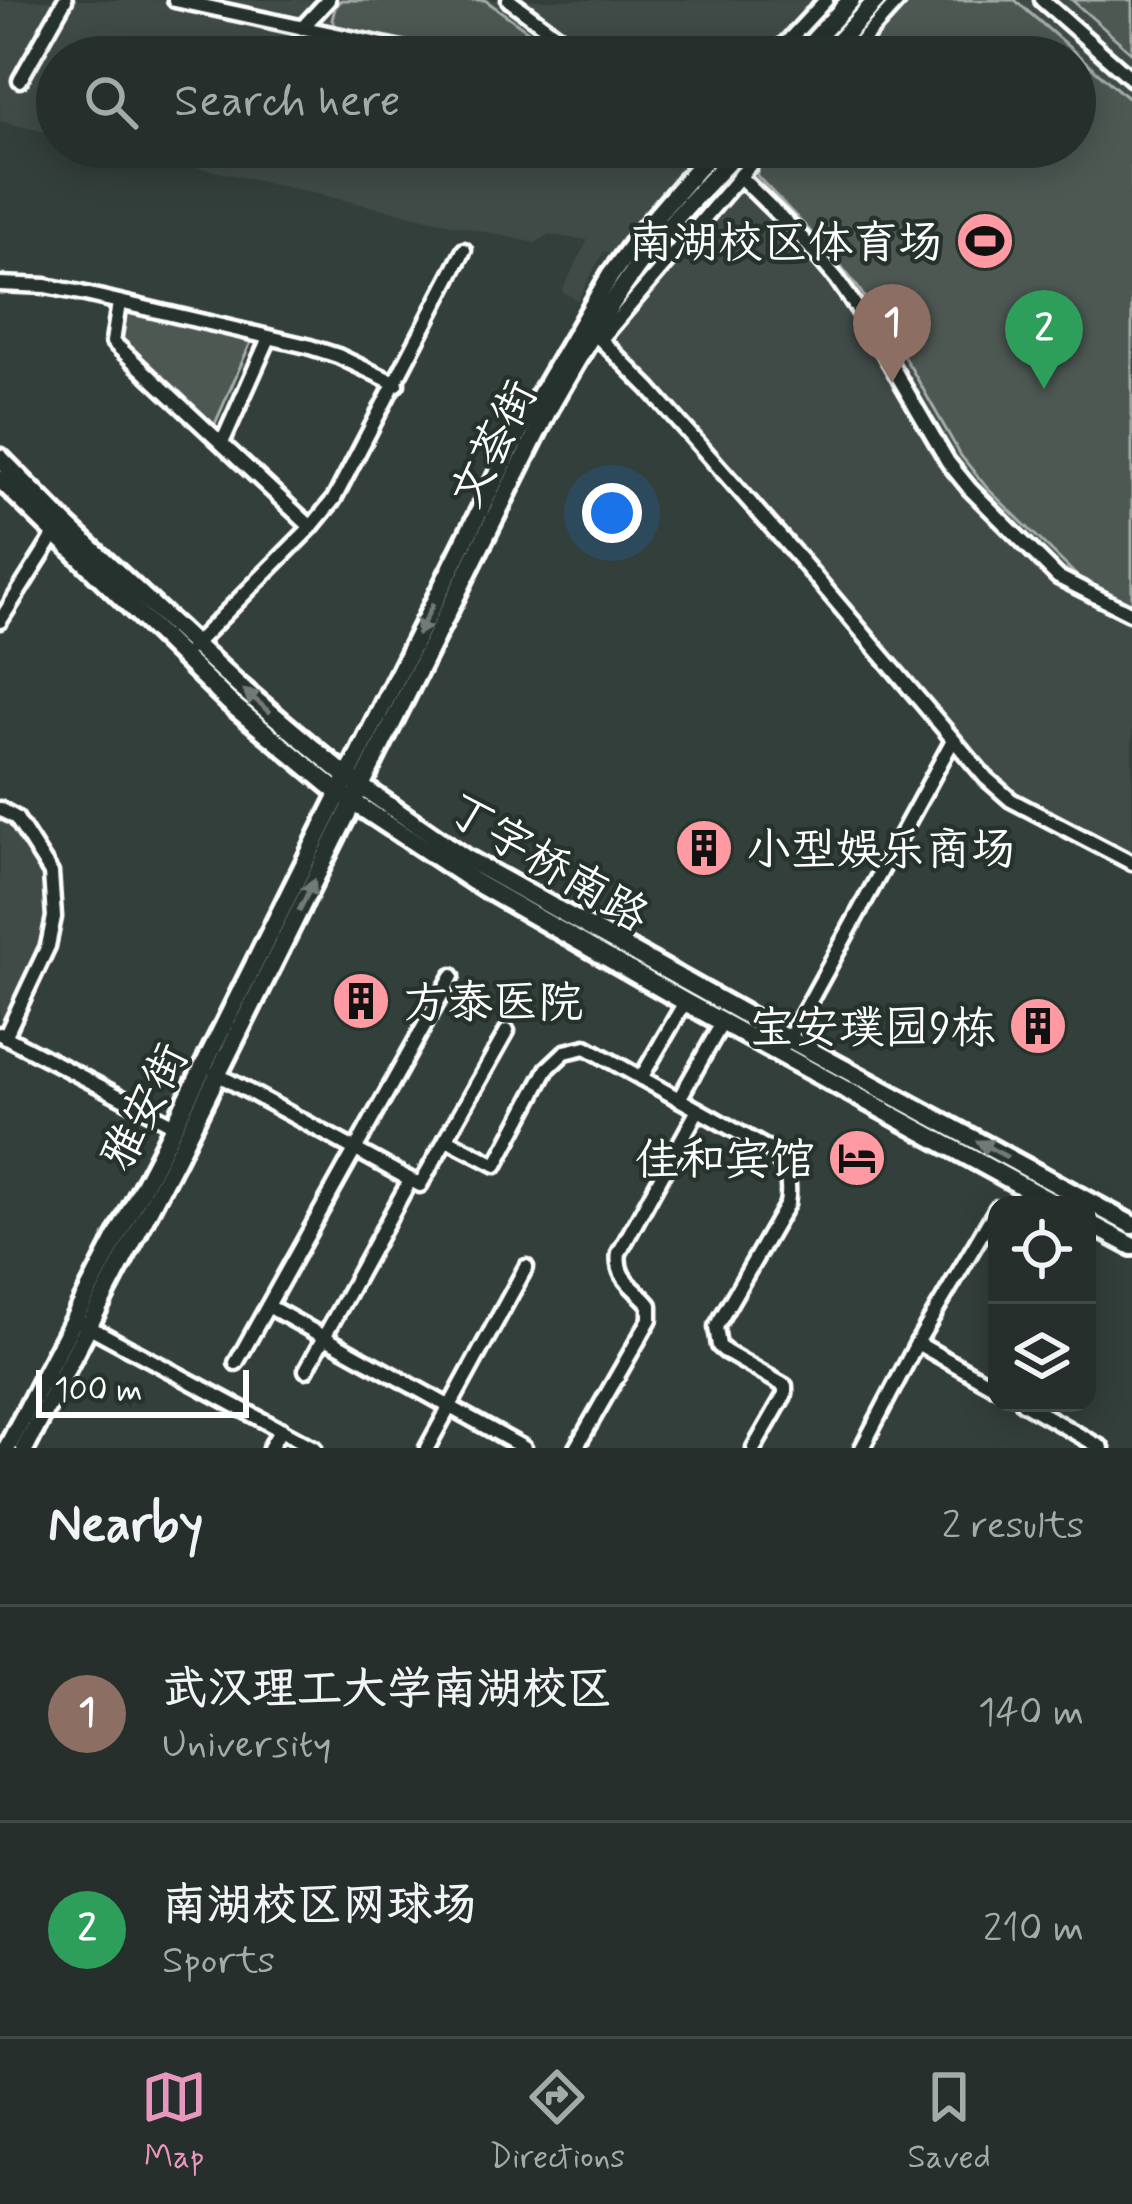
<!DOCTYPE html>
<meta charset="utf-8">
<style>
body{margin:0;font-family:Mynerve,"LXGW WenKai TC",sans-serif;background:#323b38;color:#f1f3f6}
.controls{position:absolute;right:36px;bottom:36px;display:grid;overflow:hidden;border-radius:24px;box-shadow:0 6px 30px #0003}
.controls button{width:108px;height:108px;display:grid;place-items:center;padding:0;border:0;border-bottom:3px solid #424a48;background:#262f2c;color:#f1f3f6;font:60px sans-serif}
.scale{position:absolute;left:36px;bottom:30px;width:213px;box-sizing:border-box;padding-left:12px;border:6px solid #fff;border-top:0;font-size:33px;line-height:42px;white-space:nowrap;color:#fff;-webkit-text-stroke:9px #26332d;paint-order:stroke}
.you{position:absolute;left:612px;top:513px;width:42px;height:42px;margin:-30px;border:9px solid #fff;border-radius:50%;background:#1a73e8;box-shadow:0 0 0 18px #1a73e833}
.badge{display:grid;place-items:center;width:78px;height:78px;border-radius:50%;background:#e797bd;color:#fff;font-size:39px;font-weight:700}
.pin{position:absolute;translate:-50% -99px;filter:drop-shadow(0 3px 6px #0008)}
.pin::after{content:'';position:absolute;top:63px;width:42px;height:36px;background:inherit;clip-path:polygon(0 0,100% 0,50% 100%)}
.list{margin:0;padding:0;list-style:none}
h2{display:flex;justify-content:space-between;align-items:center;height:156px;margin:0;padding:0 48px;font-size:51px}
h2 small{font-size:39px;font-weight:400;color:#a4a9a9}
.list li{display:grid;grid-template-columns:78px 1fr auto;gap:36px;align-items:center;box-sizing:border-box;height:216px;padding:0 48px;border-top:3px solid #424a48}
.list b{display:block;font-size:45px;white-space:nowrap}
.list p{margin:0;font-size:39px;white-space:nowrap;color:#a4a9a9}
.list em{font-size:39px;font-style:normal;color:#a4a9a9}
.icon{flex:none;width:66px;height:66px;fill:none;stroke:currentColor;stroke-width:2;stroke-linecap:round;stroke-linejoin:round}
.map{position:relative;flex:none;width:1132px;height:1448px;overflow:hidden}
.search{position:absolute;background:#262f2c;box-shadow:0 6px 30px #0003;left:36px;right:36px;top:36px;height:132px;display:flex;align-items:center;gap:30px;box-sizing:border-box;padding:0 42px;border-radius:66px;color:#a4a9a9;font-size:45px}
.sheet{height:588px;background:#262f2c}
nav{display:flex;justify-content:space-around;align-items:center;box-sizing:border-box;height:168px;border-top:3px solid #424a48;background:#262f2c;font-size:33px;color:#a4a9a9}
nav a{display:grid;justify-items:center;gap:6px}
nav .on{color:#e797bd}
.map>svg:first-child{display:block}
</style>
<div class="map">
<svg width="1132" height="1448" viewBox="0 0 1132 1448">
<rect width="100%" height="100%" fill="#333f3a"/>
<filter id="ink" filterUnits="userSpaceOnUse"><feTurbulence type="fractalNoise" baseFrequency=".00833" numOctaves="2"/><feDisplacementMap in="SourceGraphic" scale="24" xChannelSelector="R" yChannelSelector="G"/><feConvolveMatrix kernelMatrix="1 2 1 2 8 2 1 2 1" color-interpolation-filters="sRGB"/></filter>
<g filter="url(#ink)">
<g fill="#404c47">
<polygon points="0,0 838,0 784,57 57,57 57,135 0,121"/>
<polygon points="890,0 1132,0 1132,856 1032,805 980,763 605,329 722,183 756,147 1075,147 1075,57 838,57"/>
<polygon points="107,147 700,147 610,253 604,251 578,300 562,291 588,240 549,235 535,243"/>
<polygon points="0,809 16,818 51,873 48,946 0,1034"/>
</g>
<g fill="#4d5853" stroke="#a6aca9" stroke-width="3">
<polygon points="341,0 485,0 564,57 478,57 346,30 336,26 332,20 335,8"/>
<polygon points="911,0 1015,0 1132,102 1132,605 1079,578 987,488 961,456 911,368 859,289 831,253 757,176 757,166 775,147 1075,147 1075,57 858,57"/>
<polygon points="1072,0 1132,0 1132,53"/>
<polygon points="119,303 254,335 211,433 113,342"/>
</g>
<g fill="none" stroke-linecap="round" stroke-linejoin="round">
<defs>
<g id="minor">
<polyline points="175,0 438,57"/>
<polyline points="509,0 586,57"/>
<polyline points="1042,0 1132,79"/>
<polyline points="302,28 328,0"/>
<polyline points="773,57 826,0"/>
<polyline points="847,57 899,0"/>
<polyline points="20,80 65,0"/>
<polyline points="739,176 802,238 837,279 865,320 948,462 970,489 1058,577 1132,614"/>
<polyline points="0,284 46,286 81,293 307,346 338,356 397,384"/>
<polyline points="119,303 113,342 311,527"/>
<polyline points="593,332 649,388 800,559 986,778 1011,800 1132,863"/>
<polyline points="601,339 765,147"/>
<polyline points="222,443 269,338"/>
<polyline points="0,621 55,534"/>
<polyline points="191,648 311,527 334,499 464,250"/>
<polyline points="0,809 16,818 51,873 54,917 48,946 5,1037"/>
<polyline points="0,1034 174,1125"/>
<polyline points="787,1043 953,740"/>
<polyline points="215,1073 420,1185 507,1031"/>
<polyline points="641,1078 685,1002"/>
<polyline points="679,1099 722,1023"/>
<path d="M 446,1139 L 496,1165 L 547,1069 L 565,1052 L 586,1047 L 770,1150 C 786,1168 791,1180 787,1204 L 716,1327 L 719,1346 L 726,1352 L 785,1386 L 785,1394 L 754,1448"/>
<polyline points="268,1306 524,1448"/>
<polyline points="82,1323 314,1448"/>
<polyline points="917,1343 997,1388"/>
<polyline points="236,1363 452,976"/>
<polyline points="306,1370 410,1180"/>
<polyline points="1023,1403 1102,1448"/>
<polyline points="270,1448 281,1429"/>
<polyline points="427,1448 526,1267"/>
<path d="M 576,1448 L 650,1319 L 650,1305 C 635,1287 615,1279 619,1253 L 698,1110"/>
<polyline points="862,1448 917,1343 997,1208"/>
</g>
<g id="secondary">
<polyline points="799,57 851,0"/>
<polyline points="824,57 877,0"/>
<polyline points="0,458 65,524 239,686 346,776 465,858 789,1039 1132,1225"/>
<polyline points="0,479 229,702 338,792 473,881 685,1002 1057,1205"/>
<polyline points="1087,1222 1132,1246"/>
<polyline points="7,1448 159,1156 519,432 610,276 639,236 716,147"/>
<path d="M 25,1448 L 175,1160 L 549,408 C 580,354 611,300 649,251 C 677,214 710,181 742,147"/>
</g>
</defs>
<use href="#minor" stroke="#fff" stroke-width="21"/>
<use href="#secondary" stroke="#fff" stroke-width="26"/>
<use href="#minor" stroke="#26332d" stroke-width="12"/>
<use href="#secondary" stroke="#26332d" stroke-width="16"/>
</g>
<defs><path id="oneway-solid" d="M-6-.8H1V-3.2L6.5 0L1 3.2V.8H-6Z" transform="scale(3)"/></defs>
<g fill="#727a76">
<use href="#oneway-solid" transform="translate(425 620) rotate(117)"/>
<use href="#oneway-solid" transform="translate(257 701) rotate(-140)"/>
<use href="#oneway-solid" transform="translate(307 895) rotate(-63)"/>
<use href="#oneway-solid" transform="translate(992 1149) rotate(-152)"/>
</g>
</g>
<defs>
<symbol id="stadium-disc" viewBox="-11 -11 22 22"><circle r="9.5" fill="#ff9aa2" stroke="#26332d"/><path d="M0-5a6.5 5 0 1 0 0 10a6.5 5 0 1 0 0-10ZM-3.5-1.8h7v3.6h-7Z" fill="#111"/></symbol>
<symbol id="building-disc" viewBox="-11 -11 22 22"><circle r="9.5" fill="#ff9aa2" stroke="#26332d"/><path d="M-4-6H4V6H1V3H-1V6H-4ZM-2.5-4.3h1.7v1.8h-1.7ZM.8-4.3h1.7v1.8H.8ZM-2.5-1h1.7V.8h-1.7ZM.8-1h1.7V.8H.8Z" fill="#111"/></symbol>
<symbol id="hotel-disc" viewBox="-11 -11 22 22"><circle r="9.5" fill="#ff9aa2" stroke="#26332d"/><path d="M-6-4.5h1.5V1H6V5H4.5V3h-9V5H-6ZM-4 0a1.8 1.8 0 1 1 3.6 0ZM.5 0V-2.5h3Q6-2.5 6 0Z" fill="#111"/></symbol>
</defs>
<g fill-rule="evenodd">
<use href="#stadium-disc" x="952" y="208" width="66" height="66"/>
<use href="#building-disc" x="671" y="815" width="66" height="66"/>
<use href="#building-disc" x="328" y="968" width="66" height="66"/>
<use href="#building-disc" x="1005" y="993" width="66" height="66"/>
<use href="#hotel-disc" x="824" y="1125" width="66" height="66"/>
</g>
<g text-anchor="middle" stroke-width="9" stroke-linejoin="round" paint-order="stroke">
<g font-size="45" fill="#fff" stroke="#26332d" text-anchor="end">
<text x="943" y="257">南湖校区体育场</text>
<text x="746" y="864" text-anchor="start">小型娱乐商场</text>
<text x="403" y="1017" text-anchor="start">方泰医院</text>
<text x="996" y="1042">宝安璞园9栋</text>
<text x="815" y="1174">佳和宾馆</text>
</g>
<g font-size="45" fill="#fff" stroke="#26332d">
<text transform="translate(492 443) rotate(-63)" y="16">文荟街</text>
<text transform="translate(549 861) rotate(31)" y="16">丁字桥南路</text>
<text transform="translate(143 1106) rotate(-63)" y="16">雅安街</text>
</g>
</g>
</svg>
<div class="controls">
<button><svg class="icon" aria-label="locate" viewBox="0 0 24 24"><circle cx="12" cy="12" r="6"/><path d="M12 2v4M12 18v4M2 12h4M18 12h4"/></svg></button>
<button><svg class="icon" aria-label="layers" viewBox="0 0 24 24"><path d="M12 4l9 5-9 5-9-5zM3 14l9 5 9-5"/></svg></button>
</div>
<div class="scale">100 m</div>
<div class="you"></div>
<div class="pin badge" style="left:892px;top:383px;background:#8d6e63">1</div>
<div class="pin badge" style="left:1044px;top:389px;background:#2e9e5b">2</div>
<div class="search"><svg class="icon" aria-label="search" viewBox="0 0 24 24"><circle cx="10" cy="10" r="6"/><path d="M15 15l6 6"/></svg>Search here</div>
</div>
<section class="sheet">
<h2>Nearby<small>2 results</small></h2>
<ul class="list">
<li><span class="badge" style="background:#8d6e63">1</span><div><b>武汉理工大学南湖校区</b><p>University</p></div><em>140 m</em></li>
<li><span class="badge" style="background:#2e9e5b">2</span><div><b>南湖校区网球场</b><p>Sports</p></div><em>210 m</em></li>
</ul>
</section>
<nav>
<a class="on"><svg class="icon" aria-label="map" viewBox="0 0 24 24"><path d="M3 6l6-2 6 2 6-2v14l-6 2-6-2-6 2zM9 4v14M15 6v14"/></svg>Map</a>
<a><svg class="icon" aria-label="directions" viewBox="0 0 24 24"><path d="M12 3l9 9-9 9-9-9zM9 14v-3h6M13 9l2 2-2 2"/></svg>Directions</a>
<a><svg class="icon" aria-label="saved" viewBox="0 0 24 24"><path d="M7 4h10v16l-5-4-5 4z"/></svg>Saved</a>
</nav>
